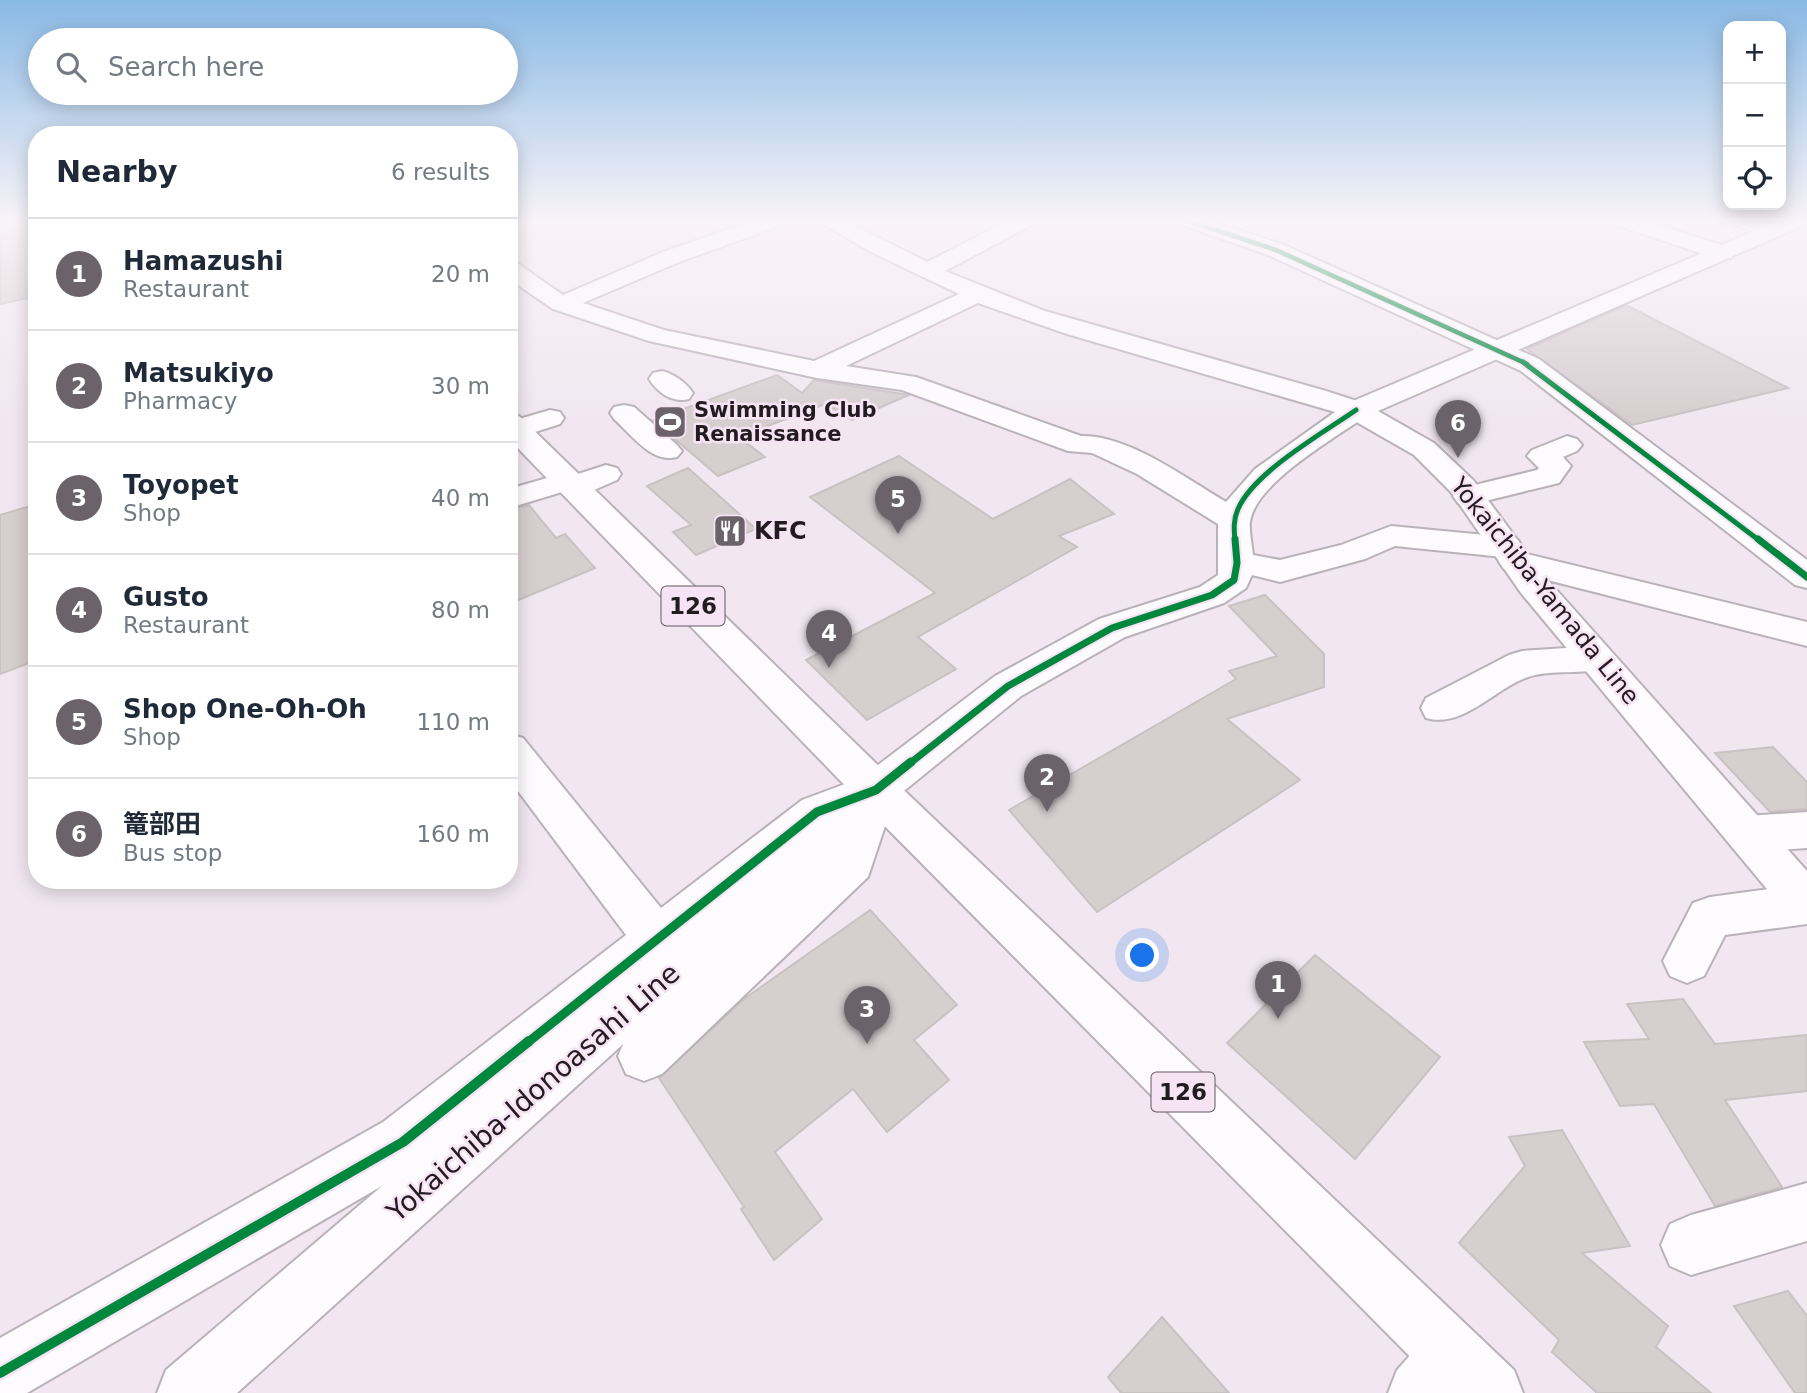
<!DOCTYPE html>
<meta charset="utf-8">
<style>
body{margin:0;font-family:"DejaVu Sans","Noto Sans JP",sans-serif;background:#f6f6f7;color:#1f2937}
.controls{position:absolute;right:21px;top:21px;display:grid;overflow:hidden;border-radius:14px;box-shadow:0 4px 18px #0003}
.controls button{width:63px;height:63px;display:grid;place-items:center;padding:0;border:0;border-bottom:2px solid #e0e1e3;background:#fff;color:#1f2937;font:35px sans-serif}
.you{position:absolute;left:1143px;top:956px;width:24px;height:24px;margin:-18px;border:5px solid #fff;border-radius:50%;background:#1a73e8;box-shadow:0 0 0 10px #1a73e833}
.badge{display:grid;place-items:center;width:46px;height:46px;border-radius:50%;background:#6b6369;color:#fff;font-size:23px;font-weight:700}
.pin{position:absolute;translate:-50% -58px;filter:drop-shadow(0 2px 4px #0008)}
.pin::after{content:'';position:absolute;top:37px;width:24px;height:21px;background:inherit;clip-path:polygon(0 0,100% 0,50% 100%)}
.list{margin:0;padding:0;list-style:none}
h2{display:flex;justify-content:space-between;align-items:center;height:91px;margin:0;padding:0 28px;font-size:30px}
h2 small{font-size:23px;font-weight:400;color:#747a83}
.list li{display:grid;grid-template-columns:46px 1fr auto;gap:21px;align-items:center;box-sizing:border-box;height:112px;padding:0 28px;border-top:2px solid #e0e1e3}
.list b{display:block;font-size:26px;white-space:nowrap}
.list p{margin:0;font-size:23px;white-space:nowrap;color:#747a83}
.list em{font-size:23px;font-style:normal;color:#747a83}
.icon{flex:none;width:38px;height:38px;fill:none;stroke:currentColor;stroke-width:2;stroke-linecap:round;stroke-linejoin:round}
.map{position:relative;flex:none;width:1807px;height:1393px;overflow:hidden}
.search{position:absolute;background:#fff;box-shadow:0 4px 18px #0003;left:28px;top:28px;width:490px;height:77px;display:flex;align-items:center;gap:18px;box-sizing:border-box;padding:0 24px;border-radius:38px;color:#747a83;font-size:26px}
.panel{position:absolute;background:#fff;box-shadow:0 4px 18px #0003;left:28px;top:126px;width:490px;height:763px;border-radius:28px}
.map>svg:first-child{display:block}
</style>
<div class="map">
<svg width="1807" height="1393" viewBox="0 0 1807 1393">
<rect width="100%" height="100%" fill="#f2e7f0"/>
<g fill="#d7ced0" stroke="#cac1c2" stroke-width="2">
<polygon points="0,221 37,221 37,296 0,304"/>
<polygon points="1626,305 1788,388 1632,425 1527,349"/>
<polygon points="777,375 802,393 814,380 909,395 852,420 825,404 739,437 765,457 718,476 653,420"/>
<polygon points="899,456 993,519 1070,479 1114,514 1059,536 1077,547 918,637 956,669 867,720 806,660 935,593 810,497"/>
<polygon points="688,468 756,529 696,555 673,532 691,525 647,486"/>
<polygon points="37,504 37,660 0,674 0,515"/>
<polygon points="529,505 556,538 565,534 595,568 509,604 509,510"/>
<polygon points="1265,595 1324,654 1324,687 1227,719 1300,780 1097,912 1009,810 1236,679 1229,671 1277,656 1229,606"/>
<polygon points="1773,747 1807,782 1807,809 1770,812 1715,753"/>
<polygon points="870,910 957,1005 914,1040 949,1080 887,1132 853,1089 775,1152 822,1219 774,1260 741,1209 744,1207 659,1078 744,999"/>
<polygon points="1315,955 1440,1057 1355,1159 1227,1043"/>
<polygon points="1683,999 1715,1044 1807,1035 1807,1091 1725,1100 1782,1187 1715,1206 1654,1104 1620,1106 1584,1042 1649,1039 1627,1004"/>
<polygon points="1562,1130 1630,1246 1582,1253 1668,1326 1656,1347 1711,1393 1597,1393 1552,1352 1559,1340 1459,1243 1525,1166 1509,1137"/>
<polygon points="1788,1291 1807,1316 1807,1393 1795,1393 1734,1306"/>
<polygon points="1162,1317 1229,1393 1121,1393 1108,1377"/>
</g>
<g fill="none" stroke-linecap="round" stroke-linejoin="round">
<defs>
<g id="minor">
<path d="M 753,221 L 785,221 L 782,225 L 679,262 L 583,303 L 664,330 L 814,361 L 959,294 L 871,252 L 818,221 L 845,221 L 927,262 L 1008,221 L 1035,221 L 1032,225 L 945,271 L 1045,311 L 1326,391 L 1366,404 L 1370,410 L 1366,416 C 1335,438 1255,483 1250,522 C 1249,532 1252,544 1253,555 L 1280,560 L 1341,545 L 1391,526 L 1506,537 L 1518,540 L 1522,547 L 1519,552 L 1807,622 L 1807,646 L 1504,569 L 1499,562 L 1503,557 L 1395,546 L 1365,559 L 1280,582 L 1252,575 L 1246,588 L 1224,603 L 1125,637 L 1021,696 L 894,799 L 868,877 L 662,1074 L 644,1081 L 626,1074 L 618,1056 L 626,1038 L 833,853 L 845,819 L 832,824 L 423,1162 L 27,1393 L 0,1393 L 0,1338 L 383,1122 L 626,935 L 509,779 L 509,734 L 523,738 L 661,908 L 802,800 L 861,778 L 995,676 L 1099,619 L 1200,587 L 1218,575 L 1218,524 L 1137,474 L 1092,453 L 1068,451 L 902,390 L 817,378 L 649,341 L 553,309 L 509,279 L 509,261 L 517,263 L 563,295 L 663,252 ZM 978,303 L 1067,334 L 1335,412 L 1255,469 L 1226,502 C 1187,479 1127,434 1081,436 L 916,377 L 846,366 Z"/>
<polygon points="1179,221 1211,221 1284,245 1539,359 1807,560 1807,588 1795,585 1521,371 1268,255 1182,225"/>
<polygon points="1613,221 1646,221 1731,248 1734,253 1731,258 1715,258 1616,225"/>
<path d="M 1732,221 C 1748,221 1771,218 1782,232 L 1778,236 L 1764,236 L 1735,225 Z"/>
<path d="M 662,371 C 674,374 685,382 693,393 L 689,399 C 672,403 658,393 649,379 L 653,373 Z"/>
<path d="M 624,405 L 634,407 L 677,445 L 682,451 L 677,457 C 652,464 632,435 614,419 L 610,413 L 614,407 Z"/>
<polygon points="550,410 560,412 564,418 560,424 516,438 509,436 509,422"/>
<polygon points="1567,436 1577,439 1582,445 1577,451 1563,457 1571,466 1559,483 1469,505 1458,503 1453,496 1458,489 1537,470 1539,468 1527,456 1532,450"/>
<polygon points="606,465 617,468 621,474 617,480 585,494 574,496 562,492 509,508 509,489 568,472 578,474"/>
<path d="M 1596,646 L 1609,650 L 1615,659 L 1609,668 C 1583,675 1552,669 1528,677 C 1495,688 1463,729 1426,718 L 1421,708 L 1426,698 L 1509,655 L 1522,651 Z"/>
<polygon points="1807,812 1807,848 1747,852 1732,847 1725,834 1732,821 1747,816"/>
<polygon points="1807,884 1807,924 1725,935 1704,976 1687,983 1670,976 1663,961 1693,903 1710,897"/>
<polygon points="1807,1183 1807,1241 1691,1275 1670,1266 1661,1245 1670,1224 1691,1215"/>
<polygon points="1452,1323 1474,1333 1484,1355 1474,1377 1461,1393 1388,1393 1397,1370 1430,1333"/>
</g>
<g id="major">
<polygon points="1778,221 1807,222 1804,225 1378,411 1434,443 1473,480 1545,577 1807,871 1807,924 1791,918 1521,593 1451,492 1414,455 1346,416 1342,410 1346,404"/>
<polygon points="876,774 891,778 897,790 891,802 237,1393 157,1393 166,1370 861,778"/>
</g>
<polygon id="highway" points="509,414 519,416 891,778 1514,1370 1523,1393 1446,1393 861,802 509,439"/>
</defs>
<use href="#minor" stroke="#bab2b9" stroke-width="4"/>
<use href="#major" stroke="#bab2b9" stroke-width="4"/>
<use href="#highway" stroke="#bab2b9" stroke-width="4"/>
<use href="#minor" fill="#fdfbfd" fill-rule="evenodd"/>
<use href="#major" fill="#fdfbfd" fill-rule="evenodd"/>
<use href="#highway" fill="#fdfbfd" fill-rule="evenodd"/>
<defs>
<polyline id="cycleway-far4" points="1189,221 1276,250 1527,364"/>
<g id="cycleway-far3">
<polyline points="1523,362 1760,541"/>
<path d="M 1235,541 C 1234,530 1233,520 1238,509 C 1254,472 1323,433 1356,410"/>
</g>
<g id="cycleway-far2">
<polyline points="1758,539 1807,577"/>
<polyline points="909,764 1008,686 1112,628 1212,595 1234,580 1237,563 1235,539"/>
</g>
<polyline id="cycleway-far1" points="527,1043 817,812 876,790 911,762"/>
<polyline id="cycleway" points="0,1373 403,1142 529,1041"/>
</defs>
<use href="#cycleway-far4" stroke="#f6e3f4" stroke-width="7"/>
<use href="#cycleway-far3" stroke="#f6e3f4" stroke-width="9"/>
<use href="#cycleway-far2" stroke="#f6e3f4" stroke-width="11"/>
<use href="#cycleway-far1" stroke="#f6e3f4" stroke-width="13"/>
<use href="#cycleway" stroke="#f6e3f4" stroke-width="15"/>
<use href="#cycleway-far4" stroke="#00873e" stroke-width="4.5"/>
<use href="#cycleway-far3" stroke="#00873e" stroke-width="5"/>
<use href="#cycleway-far2" stroke="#00873e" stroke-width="7"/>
<use href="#cycleway-far1" stroke="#00873e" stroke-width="9"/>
<use href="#cycleway" stroke="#00873e" stroke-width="10"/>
</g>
<linearGradient id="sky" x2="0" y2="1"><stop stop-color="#89b9e5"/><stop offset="0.53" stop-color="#f9f4f8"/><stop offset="1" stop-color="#f9f4f8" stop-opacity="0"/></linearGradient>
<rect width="1807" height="417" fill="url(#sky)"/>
<defs>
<symbol id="stadium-square" viewBox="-11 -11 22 22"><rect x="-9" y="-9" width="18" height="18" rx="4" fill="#6b6369" stroke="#f6e3f4"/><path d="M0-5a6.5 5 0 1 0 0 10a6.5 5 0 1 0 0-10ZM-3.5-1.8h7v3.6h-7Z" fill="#fff"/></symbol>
<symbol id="restaurant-square" viewBox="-11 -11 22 22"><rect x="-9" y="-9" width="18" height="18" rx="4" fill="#6b6369" stroke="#f6e3f4"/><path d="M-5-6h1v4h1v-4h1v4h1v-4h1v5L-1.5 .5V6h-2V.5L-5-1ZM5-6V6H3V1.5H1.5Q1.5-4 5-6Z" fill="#fff"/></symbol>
</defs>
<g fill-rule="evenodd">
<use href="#stadium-square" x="651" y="403" width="38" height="38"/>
<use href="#restaurant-square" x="711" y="512" width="38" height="38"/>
</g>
<g text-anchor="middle" stroke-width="5" stroke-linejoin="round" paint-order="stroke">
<g font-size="21" font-weight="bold" fill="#221c21" stroke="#f6e3f4" text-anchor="start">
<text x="694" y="417">Swimming Club<tspan x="694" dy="24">Renaissance</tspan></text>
</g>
<g fill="#f6e3f4" stroke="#625860" stroke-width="2">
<rect x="661.5" y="586.5" width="63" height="39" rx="5"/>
<rect x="1151.5" y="1072.5" width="63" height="39" rx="5"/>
</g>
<g font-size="23" font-weight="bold" fill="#221c21">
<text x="693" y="614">126</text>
<text x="1183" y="1100">126</text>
</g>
<g font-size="24" font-weight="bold" fill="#221c21" stroke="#f6e3f4" text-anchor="start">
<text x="754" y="539">KFC</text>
</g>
<g font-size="24" fill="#221c21" stroke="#f6e3f4">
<text transform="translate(1545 591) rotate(51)" y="8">Yokaichiba-Yamada Line</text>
</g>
<g font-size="28" fill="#221c21" stroke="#f6e3f4">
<text transform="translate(533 1092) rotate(-41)" y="10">Yokaichiba-Idonoasahi Line</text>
</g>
</g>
</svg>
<div class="controls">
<button>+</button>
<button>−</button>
<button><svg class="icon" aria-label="locate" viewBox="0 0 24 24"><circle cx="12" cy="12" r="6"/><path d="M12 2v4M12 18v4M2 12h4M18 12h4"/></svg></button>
</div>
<div class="you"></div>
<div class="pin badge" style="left:1278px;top:1019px">1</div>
<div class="pin badge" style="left:1047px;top:812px">2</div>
<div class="pin badge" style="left:867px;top:1044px">3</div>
<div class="pin badge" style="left:829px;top:668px">4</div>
<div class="pin badge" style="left:898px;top:534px">5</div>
<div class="pin badge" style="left:1458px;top:458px">6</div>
<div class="search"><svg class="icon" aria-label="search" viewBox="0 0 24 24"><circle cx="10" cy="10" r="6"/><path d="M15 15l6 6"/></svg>Search here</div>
<section class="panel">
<h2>Nearby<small>6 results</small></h2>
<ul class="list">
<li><span class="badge">1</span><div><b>Hamazushi</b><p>Restaurant</p></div><em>20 m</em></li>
<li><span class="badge">2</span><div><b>Matsukiyo</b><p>Pharmacy</p></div><em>30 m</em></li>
<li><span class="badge">3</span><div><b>Toyopet</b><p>Shop</p></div><em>40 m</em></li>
<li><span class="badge">4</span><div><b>Gusto</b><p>Restaurant</p></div><em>80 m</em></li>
<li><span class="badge">5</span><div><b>Shop One-Oh-Oh</b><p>Shop</p></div><em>110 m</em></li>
<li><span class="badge">6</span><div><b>篭部田</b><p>Bus stop</p></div><em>160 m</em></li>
</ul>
</section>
</div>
